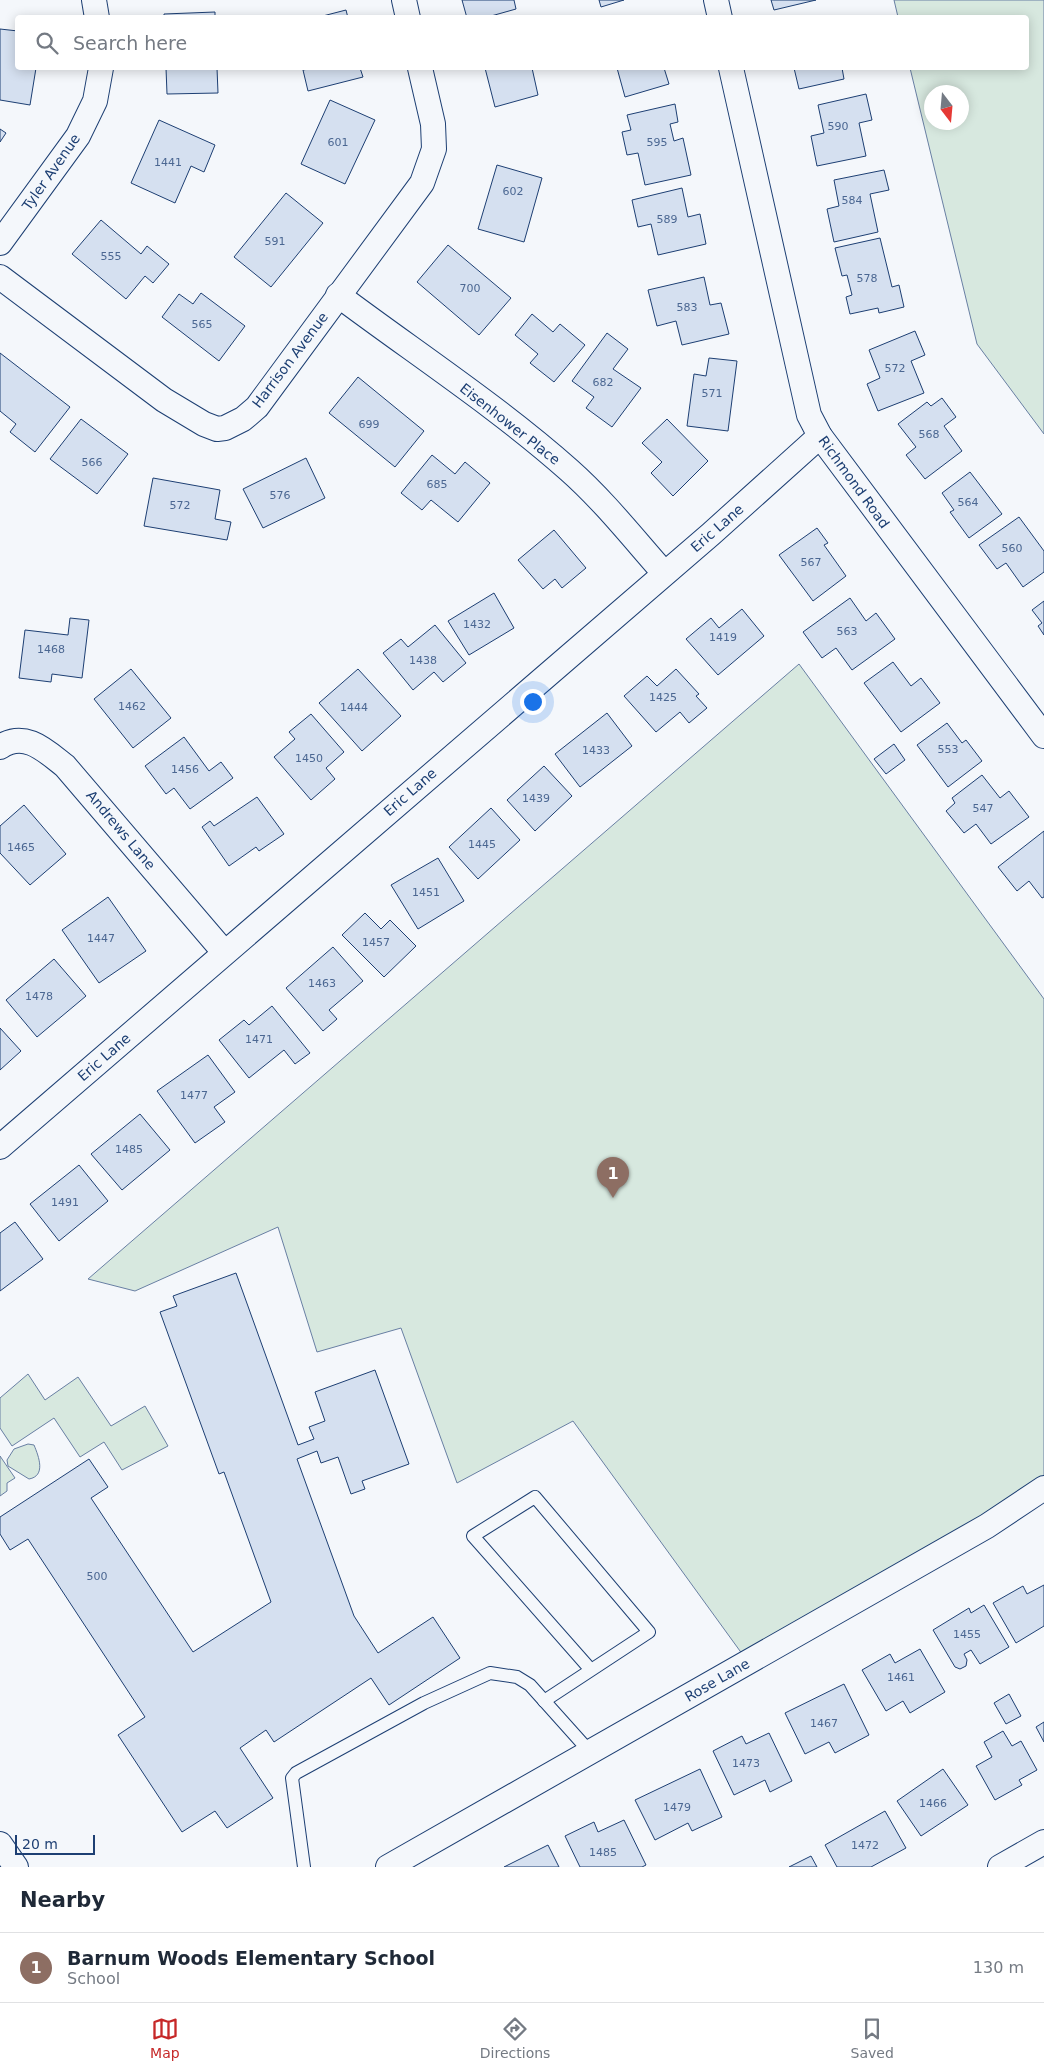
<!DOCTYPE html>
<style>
body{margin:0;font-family:"DejaVu Sans",sans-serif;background:#f6f6f7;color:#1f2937}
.compass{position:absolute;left:924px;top:85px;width:45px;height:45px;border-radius:50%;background:#fff;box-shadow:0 2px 12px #0003;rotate:164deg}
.scale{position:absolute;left:15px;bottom:12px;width:80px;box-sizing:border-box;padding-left:5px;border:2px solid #1d3f73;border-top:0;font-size:14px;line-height:18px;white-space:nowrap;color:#1d3f73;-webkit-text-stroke:4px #f4f7fb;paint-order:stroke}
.you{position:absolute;left:532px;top:701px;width:18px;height:18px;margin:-12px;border:4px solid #fff;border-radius:50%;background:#1a73e8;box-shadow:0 0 0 8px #1a73e833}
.badge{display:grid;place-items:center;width:32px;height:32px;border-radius:50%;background:#c62828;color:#fff;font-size:16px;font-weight:700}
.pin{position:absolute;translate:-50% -41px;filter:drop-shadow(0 1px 2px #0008)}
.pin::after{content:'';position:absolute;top:26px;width:18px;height:15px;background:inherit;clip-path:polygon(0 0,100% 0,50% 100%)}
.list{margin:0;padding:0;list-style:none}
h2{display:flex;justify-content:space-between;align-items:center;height:65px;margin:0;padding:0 20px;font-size:21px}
h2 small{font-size:16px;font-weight:400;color:#747a83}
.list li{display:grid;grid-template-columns:32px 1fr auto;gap:15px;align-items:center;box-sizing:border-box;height:70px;padding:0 20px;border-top:1px solid #e0e1e3}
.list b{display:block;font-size:19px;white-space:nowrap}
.list p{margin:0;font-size:16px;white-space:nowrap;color:#747a83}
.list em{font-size:16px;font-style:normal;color:#747a83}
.icon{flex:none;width:28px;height:28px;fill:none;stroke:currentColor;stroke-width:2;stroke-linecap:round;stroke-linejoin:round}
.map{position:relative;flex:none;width:1044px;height:1867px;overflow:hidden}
.search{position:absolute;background:#fff;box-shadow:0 2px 12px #0003;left:15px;right:15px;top:15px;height:55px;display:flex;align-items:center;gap:12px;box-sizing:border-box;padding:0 18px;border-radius:5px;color:#747a83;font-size:19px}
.sheet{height:135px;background:#fff}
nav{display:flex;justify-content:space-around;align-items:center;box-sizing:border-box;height:70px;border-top:1px solid #e0e1e3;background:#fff;font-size:14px;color:#747a83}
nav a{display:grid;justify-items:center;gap:2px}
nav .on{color:#c62828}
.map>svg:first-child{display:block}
</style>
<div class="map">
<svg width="1044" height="1867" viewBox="0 0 1044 1867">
<rect width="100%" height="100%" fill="#f4f7fb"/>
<g fill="#d7e8df" stroke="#687fa3" fill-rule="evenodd">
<path d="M 894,0 L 1044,0 L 1044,434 L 977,344 L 910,68 L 1026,68 L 1026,18 L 898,17 ZM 932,92 L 962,92 L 962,122 L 932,122 Z"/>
<polygon points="799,664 1044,999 1044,1488 748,1662 573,1421 457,1483 401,1328 317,1352 278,1227 135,1291 88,1279"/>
<polygon points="28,1374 45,1400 78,1377 111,1426 145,1406 168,1446 122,1470 104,1442 80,1457 54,1418 12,1446 0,1428 0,1398"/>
<path d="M 28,1444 L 34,1445 C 39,1457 46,1476 29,1479 L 8,1466 L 7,1460 L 14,1449 Z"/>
<polygon points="0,1456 15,1478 7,1483 7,1491 0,1496"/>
</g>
<g fill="#d5e0f0" stroke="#1d3f73">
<polygon points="462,0 514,0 516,9 484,18 467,18"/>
<polygon points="599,0 624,0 601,7"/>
<polygon points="771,0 816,0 774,10"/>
<polygon points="346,10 348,18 315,18"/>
<polygon points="215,12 215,18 164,18 164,14"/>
<polygon points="0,29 18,31 18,68 36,68 30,105 0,100"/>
<polygon points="166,68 217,68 218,93 167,94"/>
<polygon points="314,68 360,68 363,77 308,91 303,70"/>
<polygon points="485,68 532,68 538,95 495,107"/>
<polygon points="617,68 664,68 669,84 625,97"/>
<polygon points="794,68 842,68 844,79 799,89"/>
<polygon points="866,94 872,120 859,123 866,156 817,166 811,136 824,133 818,105"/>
<polygon points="330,100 375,120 345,184 301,164"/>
<polygon points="675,104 678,122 670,124 674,141 683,138 691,175 645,185 638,153 627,155 622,132 631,130 627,115"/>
<polygon points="159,120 215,145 204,172 191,166 175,203 131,183"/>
<polygon points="0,129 6,133 0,142"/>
<polygon points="497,165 542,178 524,242 478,229"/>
<polygon points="884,170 889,190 870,194 878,232 834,242 827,209 839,206 834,180"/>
<polygon points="682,188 688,217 700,214 706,244 658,255 651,224 638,227 632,200"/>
<polygon points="286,193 323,223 271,287 234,257"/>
<polygon points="101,220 141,254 147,246 169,264 153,283 145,276 126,299 72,254"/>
<polygon points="880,238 892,287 899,285 904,307 879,313 878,308 850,314 846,297 852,295 847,275 842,276 835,248"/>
<polygon points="448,245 511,298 479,335 417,282"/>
<polygon points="704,277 710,305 721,303 729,334 682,345 676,321 657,326 648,290"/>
<polygon points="201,293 245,326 219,361 162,317 179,294 193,304"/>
<polygon points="532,314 553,332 560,324 585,345 554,382 530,363 538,354 515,335"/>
<polygon points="915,331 925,355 911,361 924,393 878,411 867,384 880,378 869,350"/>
<polygon points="607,333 628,349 613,369 641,388 612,427 586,408 594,397 572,381"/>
<polygon points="0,353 70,407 35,452 10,432 16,424 0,411"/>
<polygon points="709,358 737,361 728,431 687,426 694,374 706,376"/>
<polygon points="358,377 424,431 395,467 329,413"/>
<polygon points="942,398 956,417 944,426 962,451 925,479 906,455 916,447 898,424 927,402 931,406"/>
<polygon points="81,419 128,454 97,494 50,459"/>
<polygon points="667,419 708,461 673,496 651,473 662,462 642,443"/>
<polygon points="432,455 455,474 465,462 490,483 458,522 431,500 422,510 401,493"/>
<polygon points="306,458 325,498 263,528 243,489"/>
<polygon points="970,472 1002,514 969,538 950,512 954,510 942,493"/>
<polygon points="153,478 220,490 215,519 231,522 227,540 144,526"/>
<polygon points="1019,517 1044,551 1044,572 1023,587 1006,563 997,569 979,545"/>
<polygon points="817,528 828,543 824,545 846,576 813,601 779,555"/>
<polygon points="554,530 586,568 562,588 555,579 543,589 518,560"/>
<polygon points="494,593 514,628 469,655 448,621"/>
<polygon points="850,598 866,621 876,613 895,639 852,670 836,648 822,658 803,632"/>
<polygon points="1044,601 1044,635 1038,626 1042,623 1032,610"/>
<polygon points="742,609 764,636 718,675 686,639 711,618 719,628"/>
<polygon points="70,618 89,620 82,678 52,674 51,682 19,678 25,630 68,635"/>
<polygon points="435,625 466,663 443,682 434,672 413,690 383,653 401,639 408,647"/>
<polygon points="893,662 911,686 921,678 940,703 901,732 864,683"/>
<polygon points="131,669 171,718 133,748 94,699"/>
<polygon points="358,669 401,716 362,751 319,703"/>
<polygon points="676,669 699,694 696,696 707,708 689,723 680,712 656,732 624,696 647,676 657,686"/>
<polygon points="607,713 632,746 580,787 555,754"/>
<polygon points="311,714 344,752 326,768 335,779 311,800 274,757 295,739 289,732"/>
<polygon points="947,723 962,743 966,740 982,761 948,787 917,745"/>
<polygon points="184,737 209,771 221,762 233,778 190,809 174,788 166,794 145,766"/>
<polygon points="894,744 905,760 886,774 874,759"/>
<polygon points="544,766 572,796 535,831 507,800"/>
<polygon points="982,775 1000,798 1009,791 1029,817 991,844 976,824 964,833 946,811 955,803 952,798"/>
<polygon points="257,797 284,834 259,851 256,847 229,866 202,827 210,821 214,826"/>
<polygon points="24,805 66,854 30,885 0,853 0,826"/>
<polygon points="491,808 520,840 478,879 449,847"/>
<polygon points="1044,831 1044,897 1042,898 1029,881 1017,891 998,867"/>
<polygon points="438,858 464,901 418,929 391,885"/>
<polygon points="108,897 146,951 99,983 62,930"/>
<polygon points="365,913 381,929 390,920 416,946 384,977 342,935"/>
<polygon points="333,947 363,981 329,1010 337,1019 323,1031 286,988"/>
<polygon points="54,959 86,996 37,1037 6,1000"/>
<polygon points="272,1006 310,1053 295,1064 284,1050 249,1078 219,1040 244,1020 249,1025"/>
<polygon points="0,1028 21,1051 0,1070"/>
<polygon points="208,1055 235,1092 214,1107 225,1122 195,1143 157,1091"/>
<polygon points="140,1114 170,1150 122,1190 91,1154"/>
<polygon points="79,1165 108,1201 59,1241 30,1204"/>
<polygon points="15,1222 43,1259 0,1291 0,1233"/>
<polygon points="236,1273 298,1445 314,1439 309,1427 325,1421 315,1392 375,1370 409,1464 362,1481 365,1489 351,1494 338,1457 321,1463 317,1451 297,1459 354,1616 378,1653 433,1617 460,1658 389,1705 371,1678 274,1742 266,1730 240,1748 273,1798 227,1828 215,1811 182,1832 118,1735 145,1717 28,1539 10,1550 0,1534 0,1517 89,1459 108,1487 91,1498 193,1652 271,1602 224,1472 219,1474 160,1312 177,1306 173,1296"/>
<polygon points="1044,1585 1044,1626 1016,1643 993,1603 1023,1586 1027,1594"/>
<polygon points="984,1605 1009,1647 980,1664 971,1650 964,1654 967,1660 966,1666 960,1669 955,1667 933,1630 969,1608 971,1613"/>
<polygon points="920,1649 945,1692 910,1713 903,1701 886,1711 862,1670 890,1654 895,1663"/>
<polygon points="844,1684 869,1735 835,1753 829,1742 805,1754 785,1713"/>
<polygon points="1009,1694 1021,1716 1006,1724 994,1703"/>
<polygon points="1044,1722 1044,1742 1036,1727"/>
<polygon points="1003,1731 1012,1746 1021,1741 1037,1770 1019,1780 1022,1785 995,1800 976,1766 992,1757 984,1742"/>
<polygon points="769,1733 792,1781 770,1792 765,1780 734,1795 713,1751 742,1736 746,1744"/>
<polygon points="700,1769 722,1817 692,1831 688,1823 655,1840 635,1800"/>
<polygon points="943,1769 968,1805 921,1836 897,1801"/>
<polygon points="885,1811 906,1848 871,1867 837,1867 825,1845"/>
<polygon points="624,1820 646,1865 642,1867 580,1867 565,1836 594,1822 598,1832"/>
<polygon points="548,1845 559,1867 504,1867"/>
<polygon points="811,1856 817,1867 789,1867"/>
</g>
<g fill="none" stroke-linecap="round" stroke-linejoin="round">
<defs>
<g id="lane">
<polyline points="544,1701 649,1632 535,1497 473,1536 591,1670"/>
<polyline points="304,1867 292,1778 296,1773 424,1703 490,1673 517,1677 530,1685 590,1752"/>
</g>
<g id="street">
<polyline points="94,0 97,18"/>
<polyline points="404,0 408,18"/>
<polyline points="716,0 720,18"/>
<polyline points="731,68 809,415 820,436 1044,736"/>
<polyline points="0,243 78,136 95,101 101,68"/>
<polyline points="0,277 164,400 204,424 217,429 225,428 243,419 257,407 422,183 434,149 433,124 420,68"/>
<path d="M 338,295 C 414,352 498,407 569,470 C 604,501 633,538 664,573"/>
<path d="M 0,747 C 25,730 46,751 65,766 L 224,952"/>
<polyline points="0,1147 711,534 820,436"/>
<polyline points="0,1844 16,1867"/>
<polyline points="388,1867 987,1526 1044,1488"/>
<polyline points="1000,1867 1044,1842"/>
</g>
</defs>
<use href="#lane" stroke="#1d3f73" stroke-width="14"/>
<use href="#street" stroke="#1d3f73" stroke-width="26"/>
<use href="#lane" stroke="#f4f7fb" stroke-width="12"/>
<use href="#street" stroke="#f4f7fb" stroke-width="24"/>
</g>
<g text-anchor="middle" stroke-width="4" stroke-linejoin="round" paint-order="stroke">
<g font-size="11" fill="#4b6792">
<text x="838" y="130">590</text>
<text x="338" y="146">601</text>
<text x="657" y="146">595</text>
<text x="168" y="166">1441</text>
<text x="513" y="195">602</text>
<text x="852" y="204">584</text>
<text x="667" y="223">589</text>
<text x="275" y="245">591</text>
<text x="111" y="260">555</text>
<text x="867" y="282">578</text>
<text x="470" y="292">700</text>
<text x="687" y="311">583</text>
<text x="202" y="328">565</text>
<text x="895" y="372">572</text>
<text x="603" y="386">682</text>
<text x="712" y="397">571</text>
<text x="369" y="428">699</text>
<text x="929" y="438">568</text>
<text x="92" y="466">566</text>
<text x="437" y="488">685</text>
<text x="280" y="499">576</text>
<text x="968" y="506">564</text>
<text x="180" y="509">572</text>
<text x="1012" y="552">560</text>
<text x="811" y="566">567</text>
<text x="477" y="628">1432</text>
<text x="847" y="635">563</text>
<text x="723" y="641">1419</text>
<text x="51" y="653">1468</text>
<text x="423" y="664">1438</text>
<text x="663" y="701">1425</text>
<text x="132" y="710">1462</text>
<text x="354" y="711">1444</text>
<text x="948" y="753">553</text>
<text x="596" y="754">1433</text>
<text x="309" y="762">1450</text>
<text x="185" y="773">1456</text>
<text x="536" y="802">1439</text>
<text x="983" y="812">547</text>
<text x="482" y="848">1445</text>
<text x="21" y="851">1465</text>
<text x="426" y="896">1451</text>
<text x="101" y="942">1447</text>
<text x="376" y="946">1457</text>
<text x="322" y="987">1463</text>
<text x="39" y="1000">1478</text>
<text x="259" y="1043">1471</text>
<text x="194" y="1099">1477</text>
<text x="129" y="1153">1485</text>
<text x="65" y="1206">1491</text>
<text x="97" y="1580">500</text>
<text x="967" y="1638">1455</text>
<text x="901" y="1681">1461</text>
<text x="824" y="1727">1467</text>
<text x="746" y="1767">1473</text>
<text x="933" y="1807">1466</text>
<text x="677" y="1811">1479</text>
<text x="865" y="1849">1472</text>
<text x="603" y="1856">1485</text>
</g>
<g font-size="14" fill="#1d3f73" stroke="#f4f7fb">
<text transform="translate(51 172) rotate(-55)" y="5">Tyler Avenue</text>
<text transform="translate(290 360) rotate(-53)" y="5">Harrison Avenue</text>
<text transform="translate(510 424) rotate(38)" y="5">Eisenhower Place</text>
<text transform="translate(854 482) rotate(54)" y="5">Richmond Road</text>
<text transform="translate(717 528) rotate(-41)" y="5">Eric Lane</text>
<text transform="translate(410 792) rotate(-41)" y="5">Eric Lane</text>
<text transform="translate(121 830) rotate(50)" y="5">Andrews Lane</text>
<text transform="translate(104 1057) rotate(-41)" y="5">Eric Lane</text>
<text transform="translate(717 1680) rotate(-30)" y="5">Rose Lane</text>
</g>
</g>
</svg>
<svg class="compass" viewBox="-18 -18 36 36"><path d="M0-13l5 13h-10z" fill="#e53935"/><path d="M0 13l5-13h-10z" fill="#747a83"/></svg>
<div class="scale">20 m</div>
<div class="you"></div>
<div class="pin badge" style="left:613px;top:1198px;background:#8d6e63">1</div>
<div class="search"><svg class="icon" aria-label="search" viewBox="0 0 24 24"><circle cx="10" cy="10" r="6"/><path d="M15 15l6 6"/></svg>Search here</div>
</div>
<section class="sheet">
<h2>Nearby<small></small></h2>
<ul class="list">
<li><span class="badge" style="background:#8d6e63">1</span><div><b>Barnum Woods Elementary School</b><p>School</p></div><em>130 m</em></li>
</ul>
</section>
<nav>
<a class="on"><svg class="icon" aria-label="map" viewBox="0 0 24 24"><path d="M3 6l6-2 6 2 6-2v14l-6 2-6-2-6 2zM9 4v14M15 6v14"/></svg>Map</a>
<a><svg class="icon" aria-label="directions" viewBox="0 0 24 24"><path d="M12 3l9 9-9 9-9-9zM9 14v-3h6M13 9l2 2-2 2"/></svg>Directions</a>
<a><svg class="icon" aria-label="saved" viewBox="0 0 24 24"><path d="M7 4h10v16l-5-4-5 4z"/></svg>Saved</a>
</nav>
